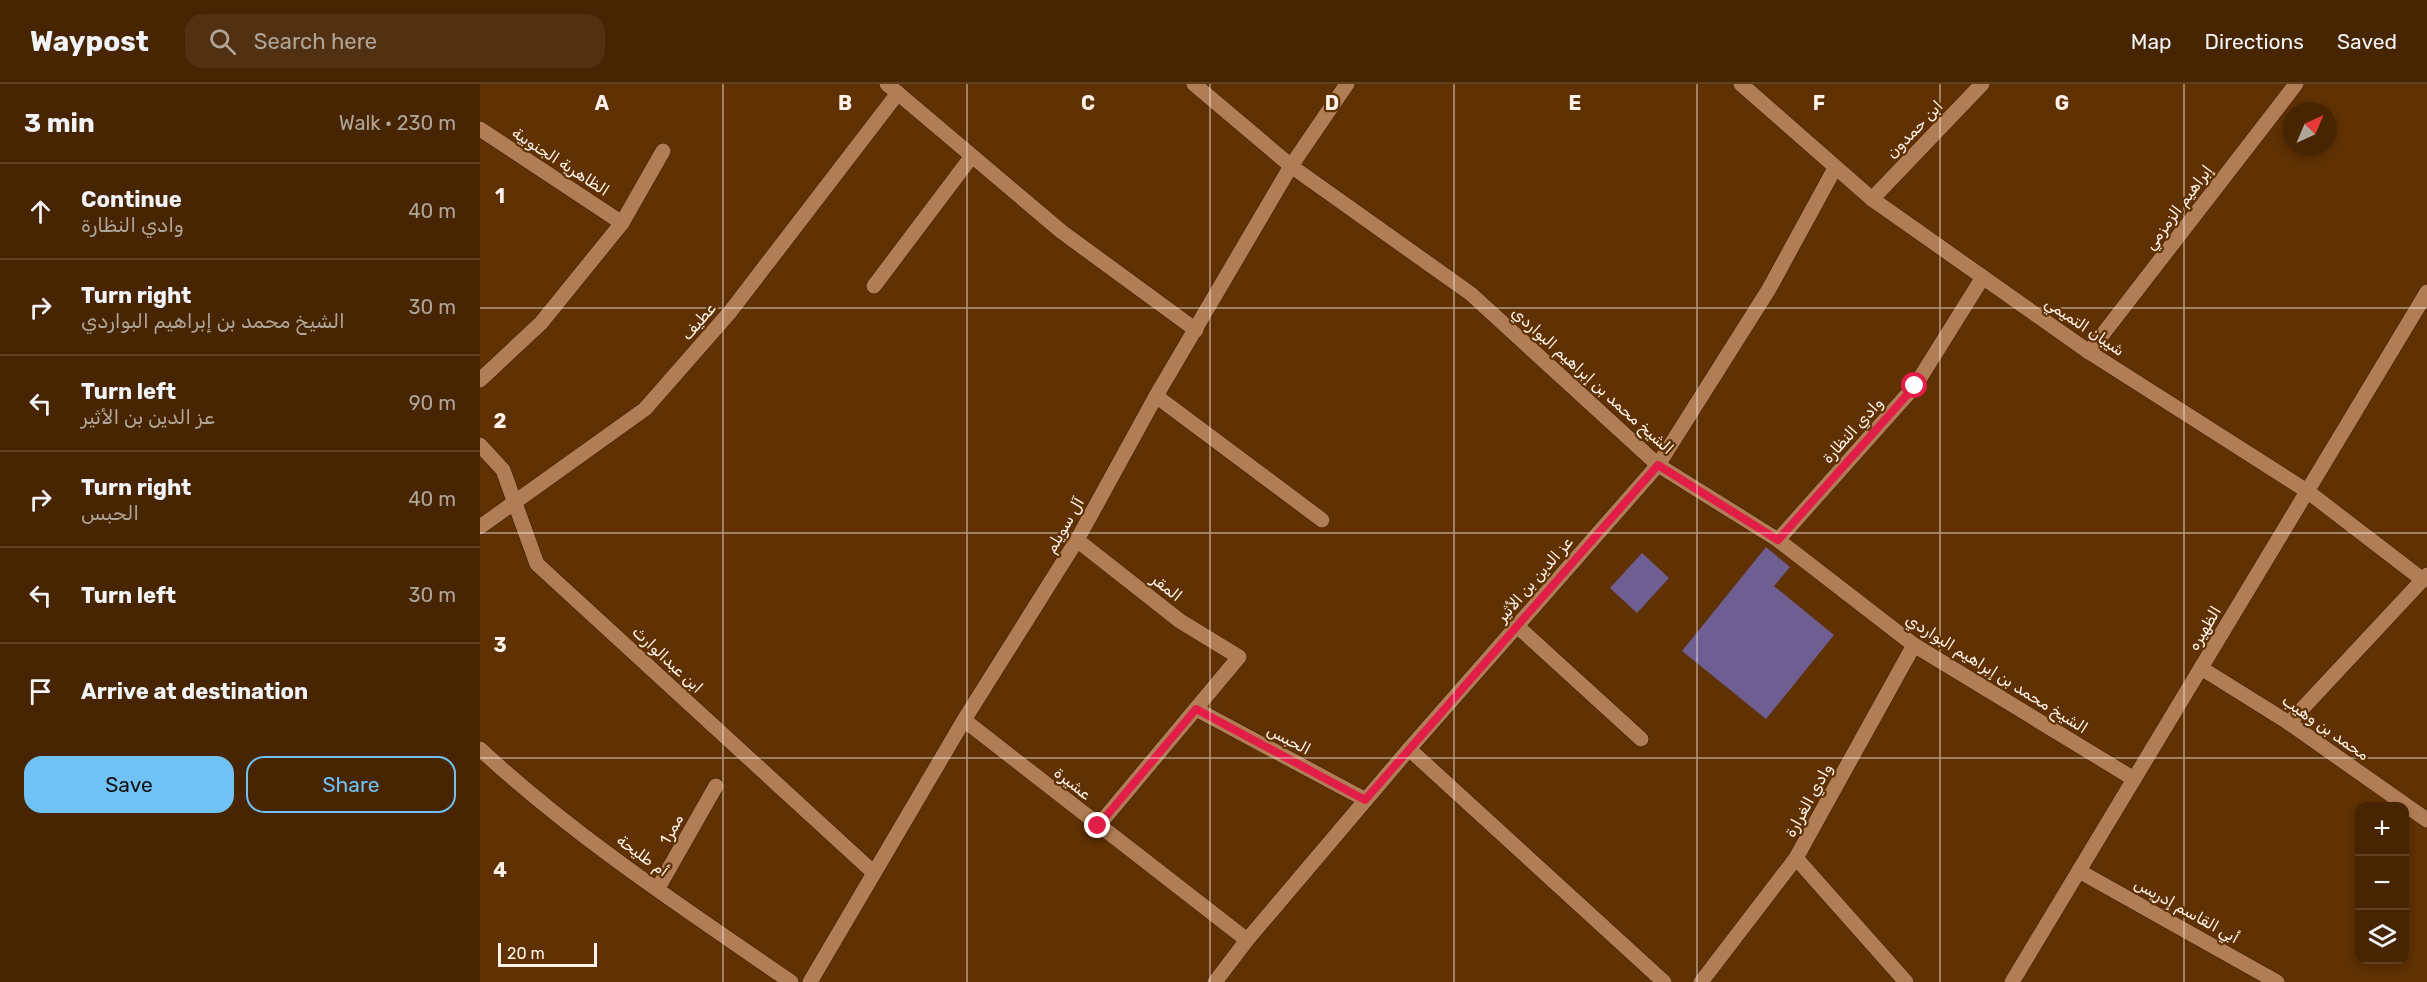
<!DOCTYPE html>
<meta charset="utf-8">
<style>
body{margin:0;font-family:Rubik,Vazirmatn,sans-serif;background:#513111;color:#f1f3f6}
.controls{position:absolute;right:18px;bottom:18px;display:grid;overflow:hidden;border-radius:12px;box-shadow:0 3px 9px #0003}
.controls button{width:54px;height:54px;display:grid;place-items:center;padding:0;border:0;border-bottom:2px solid #5f4224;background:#472502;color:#f1f3f6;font:30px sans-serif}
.compass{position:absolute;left:1803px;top:18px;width:54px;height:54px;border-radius:50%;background:#472502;box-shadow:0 3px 9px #0003;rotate:44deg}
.scale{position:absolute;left:18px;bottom:15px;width:99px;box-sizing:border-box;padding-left:6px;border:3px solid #fef2ea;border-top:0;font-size:16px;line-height:21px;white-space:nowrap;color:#fef2ea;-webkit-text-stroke:4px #5f3103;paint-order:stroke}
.stop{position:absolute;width:18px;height:18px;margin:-14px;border:4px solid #e11d48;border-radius:50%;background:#fff}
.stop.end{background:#e11d48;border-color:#fff;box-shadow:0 2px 6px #0008}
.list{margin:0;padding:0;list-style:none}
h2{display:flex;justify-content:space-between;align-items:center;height:78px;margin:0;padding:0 24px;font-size:26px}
h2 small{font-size:20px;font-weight:400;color:#b0a599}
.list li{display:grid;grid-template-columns:39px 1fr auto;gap:18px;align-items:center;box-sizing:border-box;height:96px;padding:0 24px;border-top:2px solid #5f4224}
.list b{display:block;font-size:22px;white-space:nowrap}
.list p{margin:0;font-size:20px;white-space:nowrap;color:#b0a599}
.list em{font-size:20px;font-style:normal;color:#b0a599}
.actions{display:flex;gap:12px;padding:18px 24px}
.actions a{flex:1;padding:14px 0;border:2px solid #70c1f4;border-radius:18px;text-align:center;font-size:21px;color:#70c1f4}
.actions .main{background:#70c1f4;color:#111}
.icon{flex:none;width:33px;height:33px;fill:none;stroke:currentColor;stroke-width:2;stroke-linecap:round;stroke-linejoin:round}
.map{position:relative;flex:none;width:1947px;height:898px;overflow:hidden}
header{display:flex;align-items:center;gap:36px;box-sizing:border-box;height:84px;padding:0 30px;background:#472502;border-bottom:2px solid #5f4224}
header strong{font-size:28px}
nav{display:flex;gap:33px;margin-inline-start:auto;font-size:21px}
.search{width:420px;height:54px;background:#513111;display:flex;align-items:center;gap:15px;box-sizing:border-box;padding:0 21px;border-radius:18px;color:#b0a599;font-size:22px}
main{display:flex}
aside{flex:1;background:#472502}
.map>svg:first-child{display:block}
</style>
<header>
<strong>Waypost</strong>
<div class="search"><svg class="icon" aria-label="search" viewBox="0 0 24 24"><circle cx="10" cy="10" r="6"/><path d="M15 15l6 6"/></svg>Search here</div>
<nav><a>Map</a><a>Directions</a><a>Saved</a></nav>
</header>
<main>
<aside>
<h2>3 min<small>Walk · 230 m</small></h2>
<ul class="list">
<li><svg class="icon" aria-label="ahead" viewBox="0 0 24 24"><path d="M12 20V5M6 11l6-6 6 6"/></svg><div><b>Continue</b><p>وادي النظارة</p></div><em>40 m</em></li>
<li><svg class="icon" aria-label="right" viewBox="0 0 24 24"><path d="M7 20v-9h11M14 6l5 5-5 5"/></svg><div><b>Turn right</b><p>الشيخ محمد بن إبراهيم البواردي</p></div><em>30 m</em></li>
<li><svg class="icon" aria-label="left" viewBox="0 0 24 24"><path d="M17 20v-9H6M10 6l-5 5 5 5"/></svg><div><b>Turn left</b><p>عز الدين بن الأثير</p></div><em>90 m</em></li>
<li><svg class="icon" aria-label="right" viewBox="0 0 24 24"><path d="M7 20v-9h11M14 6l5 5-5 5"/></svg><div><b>Turn right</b><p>الحبس</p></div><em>40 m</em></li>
<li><svg class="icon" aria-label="left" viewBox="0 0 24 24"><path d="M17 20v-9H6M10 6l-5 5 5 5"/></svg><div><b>Turn left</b></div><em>30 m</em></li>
<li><svg class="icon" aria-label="arrive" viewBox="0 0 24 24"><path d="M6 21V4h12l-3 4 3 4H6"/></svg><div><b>Arrive at destination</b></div></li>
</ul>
<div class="actions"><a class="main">Save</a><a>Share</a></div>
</aside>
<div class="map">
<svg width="1947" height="898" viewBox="0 0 1947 898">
<rect width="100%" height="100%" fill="#5f3103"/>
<g fill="#6e5e91">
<polygon points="1286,463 1310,483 1294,502 1354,551 1286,635 1202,567"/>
<polygon points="1162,469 1189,494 1157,529 1130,504"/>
</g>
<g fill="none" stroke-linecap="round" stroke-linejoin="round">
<defs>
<g id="street">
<polyline points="407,0 582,148 716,246"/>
<polyline points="714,0 811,82 991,210 1178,381 1298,456 1434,561 1654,695"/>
<polyline points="1261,0 1392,115 1609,268 1827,407 1943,496"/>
<polyline points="0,45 142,139"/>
<polyline points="1392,115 1502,0"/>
<polyline points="394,202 492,72"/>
<polyline points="1609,268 1816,0"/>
<polyline points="0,296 61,239 142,139 183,67"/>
<polyline points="676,312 842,436"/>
<polyline points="0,361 23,386 57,480 393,788"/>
<polyline points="0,443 165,325 250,228 418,9"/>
<polyline points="597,456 700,537 759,573 618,742"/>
<polyline points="1298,456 1435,302 1503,193"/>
<polyline points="1037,542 1161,655"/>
<polyline points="1721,584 1809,639 1947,736"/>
<polyline points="716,625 886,716"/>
<polyline points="484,636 767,856"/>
<polyline points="1809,639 1947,491"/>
<path d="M 0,665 C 95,753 205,825 311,898"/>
<polyline points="929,665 1184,898"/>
<polyline points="1599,787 1797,898"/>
<polyline points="178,804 236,702"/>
<polyline points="330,898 484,636 597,456 676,312 811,82 867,0"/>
<polyline points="735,898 767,856 929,665 1178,381 1289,205 1355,84"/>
<polyline points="1221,898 1316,774"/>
<polyline points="1426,898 1316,774 1434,561"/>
<polyline points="1532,898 1947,208"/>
</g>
</defs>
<use href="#street" stroke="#3d1b00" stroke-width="16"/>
<use href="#street" stroke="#b17d55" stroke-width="15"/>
</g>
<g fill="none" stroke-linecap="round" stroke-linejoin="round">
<polyline stroke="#e11d48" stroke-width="8" points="618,742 716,625 885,716 1178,381 1298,456 1435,302"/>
</g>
<path fill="none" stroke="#fef2ea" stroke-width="1.5" stroke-opacity="0.55" d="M 243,0 L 243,898M 487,0 L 487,898M 730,0 L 730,898M 974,0 L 974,898M 1217,0 L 1217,898M 1460,0 L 1460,898M 1704,0 L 1704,898M 0,224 L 1947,224M 0,449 L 1947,449M 0,674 L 1947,674"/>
<g text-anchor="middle" stroke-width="4.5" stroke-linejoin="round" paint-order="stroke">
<g font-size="16" fill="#fef2ea" stroke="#5f3103">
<text transform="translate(1434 45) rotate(-46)" y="6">ابن حمدون</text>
<text transform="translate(81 77) rotate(33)" y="6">الظاهرية الجنوبية</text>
<text transform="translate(1698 123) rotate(-53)" y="6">إبراهيم الزمزمي</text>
<text transform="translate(218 237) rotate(-49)" y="6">عطيف</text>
<text transform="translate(1605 242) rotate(34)" y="6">شيبان التميمي</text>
<text transform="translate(1113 296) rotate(42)" y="6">الشيخ محمد بن إبراهيم البواردي</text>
<text transform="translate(1372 346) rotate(-48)" y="6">وادي النظارة</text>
<text transform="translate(584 441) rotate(-60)" y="6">آل سويلم</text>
<text transform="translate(1054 495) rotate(-49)" y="6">عز الدين بن الأثير</text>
<text transform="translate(687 503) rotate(38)" y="6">المقر</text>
<text transform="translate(1724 544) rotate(-59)" y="6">الظهيره</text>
<text transform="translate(188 575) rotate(43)" y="6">ابن عبدالوارث</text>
<text transform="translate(1517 589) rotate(32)" y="6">الشيخ محمد بن إبراهيم البواردي</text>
<text transform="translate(1846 643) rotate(35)" y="6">محمد بن وهيب</text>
<text transform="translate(809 655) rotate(28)" y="6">الحبس</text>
<text transform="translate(593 699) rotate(38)" y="6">عشيرة</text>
<text transform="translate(1328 716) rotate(-61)" y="6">وادي الغرارة</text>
<text transform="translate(191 745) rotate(-61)" y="6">ممر1</text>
<text transform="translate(163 771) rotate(36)" y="6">أم طليحة</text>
<text transform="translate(1707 826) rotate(29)" y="6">أبي القاسم إدريس</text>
</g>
</g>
<g font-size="20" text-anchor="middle" font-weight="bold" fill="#fef2ea" stroke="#5f3103" stroke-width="4.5" stroke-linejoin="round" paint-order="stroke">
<text x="122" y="26">A</text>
<text x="365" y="26">B</text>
<text x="608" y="26">C</text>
<text x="852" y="26">D</text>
<text x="1095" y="26">E</text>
<text x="1339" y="26">F</text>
<text x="1582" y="26">G</text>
<text x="20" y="119">1</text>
<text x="20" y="344">2</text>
<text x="20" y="568">3</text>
<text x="20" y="793">4</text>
</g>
</svg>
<div class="controls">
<button>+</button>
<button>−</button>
<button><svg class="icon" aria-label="layers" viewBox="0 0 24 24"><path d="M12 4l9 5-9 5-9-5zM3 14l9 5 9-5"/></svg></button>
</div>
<svg class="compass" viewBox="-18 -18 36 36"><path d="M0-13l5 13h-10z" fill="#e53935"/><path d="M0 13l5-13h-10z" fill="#b0a599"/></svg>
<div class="scale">20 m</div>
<div class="stop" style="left:1435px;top:302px"></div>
<div class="stop end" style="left:618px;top:742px"></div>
</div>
</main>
